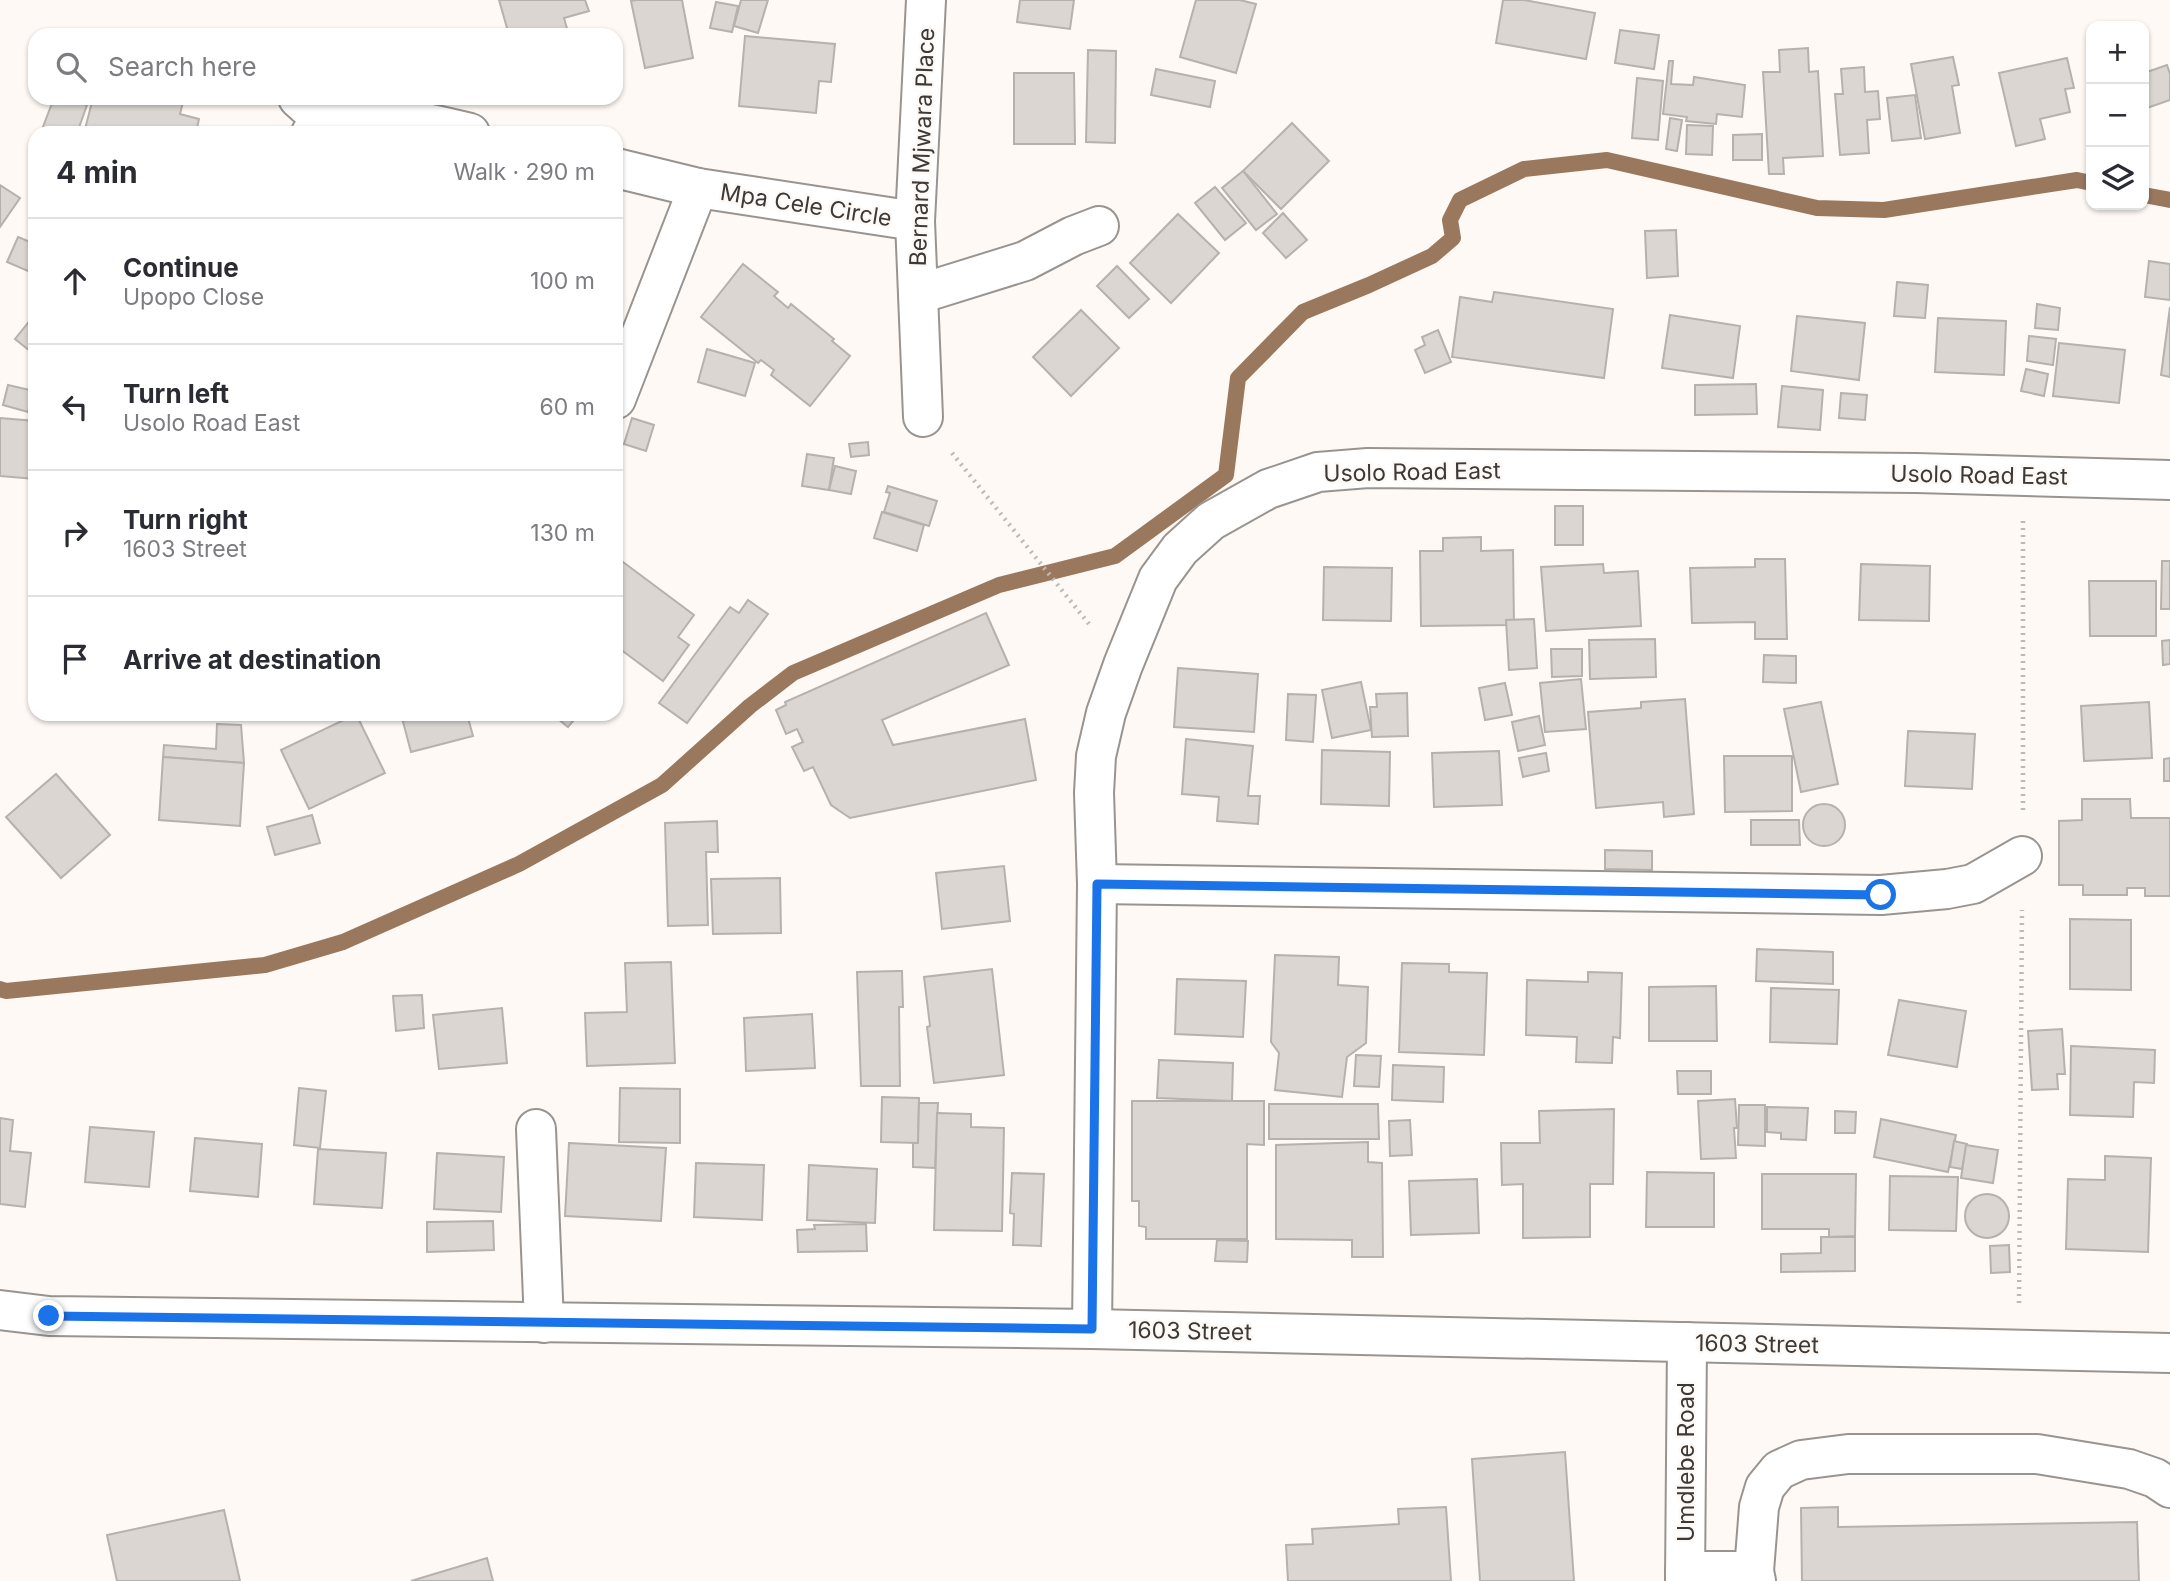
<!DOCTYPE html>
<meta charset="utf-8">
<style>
body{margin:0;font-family:Inter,sans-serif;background:#f7f7f7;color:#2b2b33}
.controls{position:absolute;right:21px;top:21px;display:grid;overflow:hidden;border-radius:14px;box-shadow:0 2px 5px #0004}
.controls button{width:63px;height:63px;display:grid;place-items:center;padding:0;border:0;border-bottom:2px solid #e1e1e2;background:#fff;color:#2b2b33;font:35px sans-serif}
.stop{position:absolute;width:21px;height:21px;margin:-16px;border:5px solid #1a73e8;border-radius:50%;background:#fff}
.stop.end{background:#1a73e8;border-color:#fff;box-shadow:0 2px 7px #0008}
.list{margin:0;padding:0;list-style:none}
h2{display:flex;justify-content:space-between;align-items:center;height:91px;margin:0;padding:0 28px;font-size:30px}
h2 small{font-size:23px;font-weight:400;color:#7c7c81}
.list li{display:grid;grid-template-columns:46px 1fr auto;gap:21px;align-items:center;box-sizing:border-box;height:126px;padding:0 28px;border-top:2px solid #e1e1e2}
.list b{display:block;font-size:26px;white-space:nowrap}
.list p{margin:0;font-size:23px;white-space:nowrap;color:#7c7c81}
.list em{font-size:23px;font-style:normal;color:#7c7c81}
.icon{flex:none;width:38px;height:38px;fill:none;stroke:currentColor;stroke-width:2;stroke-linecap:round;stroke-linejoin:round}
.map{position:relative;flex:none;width:2170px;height:1581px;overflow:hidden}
.search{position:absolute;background:#fff;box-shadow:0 2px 5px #0004;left:28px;top:28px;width:595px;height:77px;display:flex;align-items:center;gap:18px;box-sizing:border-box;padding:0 24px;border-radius:21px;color:#7c7c81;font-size:26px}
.panel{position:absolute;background:#fff;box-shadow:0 2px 5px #0004;left:28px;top:126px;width:595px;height:595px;border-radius:21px}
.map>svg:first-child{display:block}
</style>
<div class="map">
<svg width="2170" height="1581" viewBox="0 0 2170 1581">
<rect width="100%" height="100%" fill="#fef9f5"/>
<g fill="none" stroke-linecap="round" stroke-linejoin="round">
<g stroke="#99785e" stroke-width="16">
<polyline points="2144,195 2170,200"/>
<polyline points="0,989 6,991 265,965 343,942 519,864 662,785 750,706 793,673 999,585 1115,556 1226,475 1238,378 1303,312 1369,285 1432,256 1453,238 1450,220 1460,200 1524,169 1607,160 1817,208 1884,210 2077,180 2091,183"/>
</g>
</g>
<g fill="#dbd6d2" stroke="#b7b1ad" stroke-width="2">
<polygon points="499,0 585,0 589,11 564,18 568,32 556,35 509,35"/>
<polygon points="636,0 682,0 693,58 645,68 631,1"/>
<polygon points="741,0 768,0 758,33 734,26"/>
<polygon points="1020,0 1074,0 1070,29 1017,22"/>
<polygon points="1196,0 1240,0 1256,4 1236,73 1180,57"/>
<polygon points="1503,0 1524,0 1595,13 1586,59 1496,43"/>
<polygon points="716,2 738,6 732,32 710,28"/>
<polygon points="1620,30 1659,35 1654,69 1615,63"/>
<polygon points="745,36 835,44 831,82 819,81 816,113 739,106"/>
<polygon points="1808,48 1809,72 1818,71 1823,156 1783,158 1784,174 1769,174 1763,72 1780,72 1779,50"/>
<polygon points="1088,50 1116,51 1115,143 1086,142"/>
<polygon points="1953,57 1959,85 1952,86 1960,133 1925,139 1911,64"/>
<polygon points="2067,58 2074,88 2065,89 2070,112 2040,119 2045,139 2016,146 1999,73"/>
<polygon points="1669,61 1673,61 1671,84 1693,85 1694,77 1745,85 1742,117 1717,114 1716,124 1686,121 1687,117 1663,114"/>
<polygon points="2167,65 2170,74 2170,100 2144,109 2144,73"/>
<polygon points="1864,67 1865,92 1878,91 1880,119 1867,120 1869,153 1840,155 1835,94 1843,94 1841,69"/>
<polygon points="1156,69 1215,81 1210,107 1151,95"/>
<polygon points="1014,73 1074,73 1075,144 1014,144"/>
<polygon points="1637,78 1663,81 1658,140 1632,138"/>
<polygon points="1915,95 1921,138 1892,141 1887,98"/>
<polygon points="54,98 69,98 87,105 77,133 41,132"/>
<polygon points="93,98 184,98 180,114 199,119 196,133 84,133"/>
<polygon points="1670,118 1682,120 1677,151 1666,149"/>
<polygon points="1292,123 1329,161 1281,209 1243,171"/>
<polygon points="1687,125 1713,126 1712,155 1686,154"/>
<polygon points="1762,134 1762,160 1733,160 1733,135"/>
<polygon points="1243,171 1277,214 1256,230 1222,188"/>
<polygon points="0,185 20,198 0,227"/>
<polygon points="1215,187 1246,223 1225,240 1195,203"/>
<polygon points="1283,213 1307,240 1286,258 1263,233"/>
<polygon points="1178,214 1219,253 1171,303 1130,263"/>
<polygon points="1676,230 1678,276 1647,278 1645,231"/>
<polygon points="18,237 35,244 35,274 7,262"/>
<polygon points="2149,261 2170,264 2170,300 2145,297"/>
<polygon points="743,264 778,292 774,296 788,308 791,304 834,339 832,341 850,356 810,406 771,375 774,370 761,360 758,363 701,317"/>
<polygon points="1117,266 1149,299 1129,318 1097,286"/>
<polygon points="1897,282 1928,285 1925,318 1894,316"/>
<polygon points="1494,292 1613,309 1604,378 1452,357 1460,297 1492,302"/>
<polygon points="2037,304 2060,308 2058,330 2035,328"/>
<polygon points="2170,307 2170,377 2161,375"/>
<polygon points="1081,310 1119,348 1071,396 1033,357"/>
<polygon points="35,314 35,355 15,339"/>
<polygon points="1670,315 1740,326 1733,378 1662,368"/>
<polygon points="1797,316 1865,323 1859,380 1791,371"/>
<polygon points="1938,318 2006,321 2004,375 1935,372"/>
<polygon points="1438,330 1451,362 1425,373 1415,350 1425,345 1422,337"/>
<polygon points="2029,336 2056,339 2053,365 2027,361"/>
<polygon points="2059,343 2125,350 2119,403 2053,396"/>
<polygon points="707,349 755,363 745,396 698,382"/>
<polygon points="2026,369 2048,374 2044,396 2021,391"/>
<polygon points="1756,384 1757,414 1695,415 1695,385"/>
<polygon points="8,385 34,391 28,412 3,405"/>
<polygon points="1782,386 1823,390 1820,430 1778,427"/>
<polygon points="1841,393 1867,395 1865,420 1839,418"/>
<polygon points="0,418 35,421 35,479 0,476"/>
<polygon points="632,418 654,425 646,451 624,444"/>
<polygon points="868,442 869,455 851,457 849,444"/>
<polygon points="807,454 834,458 829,490 802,486"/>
<polygon points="835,466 856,471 851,494 829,490"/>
<polygon points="888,486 937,501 929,526 884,512 890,493 886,492"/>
<rect x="1555" y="506" width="28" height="39"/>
<polygon points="882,512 924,525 917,551 874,538"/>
<polygon points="1481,537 1481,551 1513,550 1514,625 1421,626 1420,551 1443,551 1443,538"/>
<polygon points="619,559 694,615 678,637 689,645 663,681 616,646 616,563"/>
<polygon points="1755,559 1785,559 1787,639 1755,639 1755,622 1692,623 1690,568 1755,567"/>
<polygon points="2162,561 2170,561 2170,609 2161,609"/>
<polygon points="1603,564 1604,573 1638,571 1641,626 1546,631 1541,567"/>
<polygon points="1861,564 1930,566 1929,621 1859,620"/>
<polygon points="1324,567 1392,568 1391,621 1323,620"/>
<polygon points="2089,581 2156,581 2156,636 2090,636"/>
<polygon points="748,600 768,614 687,723 659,703 730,607 739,613"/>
<polygon points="986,613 1009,665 882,720 893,745 1025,719 1036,780 850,818 831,805 813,767 804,771 792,747 803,742 797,729 786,734 776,710 786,705 785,702"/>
<polygon points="1534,619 1537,668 1509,670 1506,620"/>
<polygon points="1655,639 1656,677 1590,679 1589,640"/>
<polygon points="2170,640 2170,664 2163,665 2162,641"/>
<polygon points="1551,649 1582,649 1582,676 1552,677"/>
<polygon points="1764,655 1796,656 1796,683 1763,682"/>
<polygon points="1178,668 1258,674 1254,732 1174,727"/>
<polygon points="1581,679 1586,729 1545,732 1540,683"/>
<polygon points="1361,682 1371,730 1332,738 1322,690"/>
<polygon points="1505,683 1512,715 1485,720 1479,688"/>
<polygon points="1407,693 1408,736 1372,737 1370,707 1377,707 1376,694"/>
<polygon points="1288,694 1316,695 1313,742 1286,740"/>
<polygon points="1685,699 1694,814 1664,817 1663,802 1596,808 1588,712 1641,708 1641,702"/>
<polygon points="1821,702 1838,784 1801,792 1784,709"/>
<polygon points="2149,702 2152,758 2084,761 2081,706"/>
<polygon points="356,714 385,773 309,809 281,750"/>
<polygon points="401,714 467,714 473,736 411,752"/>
<polygon points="552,714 579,714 568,727"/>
<polygon points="1539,716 1545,745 1518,751 1512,722"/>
<polygon points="217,724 241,725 244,763 163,757 164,745 216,749"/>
<polygon points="1908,731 1975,734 1972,789 1905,786"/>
<polygon points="1186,739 1253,746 1248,796 1260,796 1258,824 1217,821 1219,797 1182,794"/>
<polygon points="1322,750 1390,752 1389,806 1321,804"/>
<polygon points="1499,751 1502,805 1434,807 1432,753"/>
<polygon points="1546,753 1549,771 1523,777 1519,758"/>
<polygon points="1724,756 1792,756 1792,811 1725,812"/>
<polygon points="163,757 244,763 240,826 159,820"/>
<polygon points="2170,758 2170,781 2164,781 2164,759"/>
<polygon points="56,774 110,835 61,878 6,817"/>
<polygon points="2082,799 2130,799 2131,818 2170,818 2170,896 2145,896 2145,888 2127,888 2127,895 2083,895 2083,885 2059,885 2059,821 2082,820"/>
<circle cx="1824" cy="825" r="21"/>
<polygon points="312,815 320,843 275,855 267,827"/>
<polygon points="1751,820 1799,820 1800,845 1751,845"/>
<polygon points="717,821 718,852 706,852 708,925 668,926 665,823"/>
<polygon points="1605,850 1652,851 1652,870 1605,869"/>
<polygon points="1004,866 1010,921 942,929 936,873"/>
<polygon points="780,878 781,933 713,934 711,879"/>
<polygon points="2070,919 2131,920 2131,990 2070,989"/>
<polygon points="1757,949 1833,952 1833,984 1756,981"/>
<polygon points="1275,955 1339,957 1338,985 1368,987 1366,1043 1347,1057 1342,1097 1275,1090 1279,1053 1271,1042"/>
<polygon points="671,962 675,1063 587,1066 585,1013 627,1012 625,963"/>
<polygon points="1402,963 1449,964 1449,972 1487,973 1484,1055 1399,1052"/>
<polygon points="992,969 1004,1075 934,1083 927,1027 930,1026 924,977"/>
<polygon points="898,971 902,971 903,1007 899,1007 900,1086 861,1086 857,972"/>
<polygon points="1588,972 1622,973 1620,1038 1613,1037 1612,1063 1576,1062 1577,1037 1526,1035 1527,980 1588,982"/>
<polygon points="1177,979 1246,981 1243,1037 1175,1034"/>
<polygon points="1716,986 1717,1041 1649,1041 1649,987"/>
<polygon points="1771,988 1839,990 1837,1044 1770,1042"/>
<polygon points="422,995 424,1028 396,1031 393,996"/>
<polygon points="1899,1000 1966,1011 1957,1067 1888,1055"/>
<polygon points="502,1008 507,1063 439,1069 433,1015"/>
<polygon points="812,1014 815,1068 746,1071 744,1018"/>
<polygon points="2062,1029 2065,1074 2057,1074 2058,1089 2032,1090 2028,1031"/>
<polygon points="2071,1046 2155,1050 2154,1083 2134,1082 2133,1117 2070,1115"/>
<polygon points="1356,1055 1381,1056 1379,1087 1354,1086"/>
<polygon points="1159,1060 1233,1063 1232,1101 1157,1098"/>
<polygon points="1393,1065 1444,1067 1443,1102 1392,1100"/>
<polygon points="1677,1071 1711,1071 1711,1094 1678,1094"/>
<polygon points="299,1088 326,1091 320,1148 294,1145"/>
<polygon points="620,1088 680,1089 680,1143 619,1142"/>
<polygon points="882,1097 919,1098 918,1143 881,1142"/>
<polygon points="1735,1099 1737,1128 1734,1128 1736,1158 1701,1159 1698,1101"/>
<polygon points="1132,1101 1264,1101 1264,1145 1247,1144 1247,1239 1146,1239 1146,1227 1139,1226 1139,1201 1132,1201"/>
<polygon points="919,1103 938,1103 935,1168 913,1167 913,1143 918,1143"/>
<polygon points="1269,1104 1378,1104 1379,1139 1269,1139"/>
<polygon points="1739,1105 1765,1105 1765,1146 1738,1145"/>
<polygon points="1767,1107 1808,1108 1806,1140 1781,1139 1781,1133 1767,1132"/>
<polygon points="1614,1109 1613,1184 1590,1184 1590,1237 1523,1238 1523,1184 1502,1185 1501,1143 1540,1143 1539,1111"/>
<polygon points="1835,1111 1856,1112 1855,1133 1835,1133"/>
<polygon points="937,1113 971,1114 971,1127 1004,1128 1002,1231 934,1230"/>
<polygon points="0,1118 13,1120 10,1151 31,1153 25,1207 0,1204"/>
<polygon points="1881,1119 1956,1135 1948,1172 1874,1157"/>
<polygon points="1410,1120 1412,1155 1390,1156 1389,1121"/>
<polygon points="90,1127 154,1132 149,1187 85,1182"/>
<polygon points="195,1138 262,1144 258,1197 190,1191"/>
<polygon points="1954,1141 1967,1144 1962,1169 1950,1167"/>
<polygon points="1368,1142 1368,1162 1382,1163 1383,1257 1352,1257 1352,1240 1276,1239 1276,1145"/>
<polygon points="569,1143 666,1148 661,1221 565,1216"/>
<polygon points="1966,1145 1998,1150 1993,1183 1961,1178"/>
<polygon points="318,1149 386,1153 382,1208 314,1204"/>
<polygon points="437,1153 504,1157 501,1212 434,1209"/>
<polygon points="2105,1156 2151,1158 2148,1252 2066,1249 2068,1179 2105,1180"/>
<polygon points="696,1163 764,1165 762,1220 694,1217"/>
<polygon points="809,1165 877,1169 875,1223 807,1220"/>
<polygon points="1647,1172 1714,1173 1714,1227 1646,1227"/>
<polygon points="1012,1173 1044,1174 1041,1246 1013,1245 1014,1214 1010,1213"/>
<polygon points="1762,1174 1856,1174 1855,1236 1829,1237 1829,1229 1762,1229"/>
<polygon points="1890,1176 1958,1177 1956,1231 1889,1230"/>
<polygon points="1477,1179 1479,1233 1411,1235 1409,1181"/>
<circle cx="1987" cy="1216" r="22"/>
<polygon points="493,1221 494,1250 427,1252 427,1222"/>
<polygon points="866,1224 867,1251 798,1252 797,1230 815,1229 814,1225"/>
<polygon points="1821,1237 1855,1237 1855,1271 1781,1272 1781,1254 1821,1253"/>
<polygon points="1217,1240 1248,1241 1247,1262 1215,1261"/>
<polygon points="2009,1245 2010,1272 1991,1273 1990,1246"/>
<polygon points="1565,1452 1574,1581 1480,1581 1472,1459"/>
<polygon points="1446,1507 1451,1581 1288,1581 1286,1545 1313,1544 1312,1529 1399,1524 1398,1509"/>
<polygon points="1838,1507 1838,1527 2137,1522 2139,1581 1802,1581 1801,1508"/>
<polygon points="224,1510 240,1581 117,1581 107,1535"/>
<polygon points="487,1558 493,1581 411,1581"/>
</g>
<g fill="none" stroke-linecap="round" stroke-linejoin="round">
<defs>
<g id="minor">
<polyline points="298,98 327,124"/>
<path d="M 311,133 C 345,101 430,123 470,133"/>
<polyline points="616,168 698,188 915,221"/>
<polyline points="919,294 1025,261 1073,236 1099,226"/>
<polyline points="616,399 698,188"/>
<polyline points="923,417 915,221 926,0"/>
<polyline points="1097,884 1881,895 1947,889 1973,884 2022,856"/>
<polyline points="536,1129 544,1323"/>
<polyline points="0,1310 49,1316 1092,1329 2170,1353"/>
<polyline points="1092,1329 1097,884 1094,793 1096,756 1106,713 1123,665 1158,579 1180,549 1211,521 1268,489 1318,472 1368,468 1916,473 2170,480"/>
<polyline points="1685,1571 1754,1571"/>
<polyline points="1685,1581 1687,1342"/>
<polyline points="1756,1581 1754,1571 1759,1507 1765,1487 1779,1470 1801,1460 1848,1454 2037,1454 2129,1469 2155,1478 2170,1488"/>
</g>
</defs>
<use href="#minor" stroke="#999490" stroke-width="42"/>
<g stroke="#bdb9b5" stroke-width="4.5" stroke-dasharray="2 5" stroke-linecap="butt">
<polyline points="952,453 1089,624"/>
<polyline points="2023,810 2023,521"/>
<polyline points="2019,1303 2022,910"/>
</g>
<use href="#minor" stroke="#fff" stroke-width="38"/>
</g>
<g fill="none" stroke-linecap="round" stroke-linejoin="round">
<polyline stroke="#1a73e8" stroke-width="9" points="49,1316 1092,1329 1097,884 1881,895"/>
</g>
<g text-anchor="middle" stroke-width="5" stroke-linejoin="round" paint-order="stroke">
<g font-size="23" fill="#3c3a38" stroke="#fef9f5">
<text transform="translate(922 147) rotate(-88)" y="8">Bernard Mjwara Place</text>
<text transform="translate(806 205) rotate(9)" y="8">Mpa Cele Circle</text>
<text transform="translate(1412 472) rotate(-1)" y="8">Usolo Road East</text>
<text transform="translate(1979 475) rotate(1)" y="8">Usolo Road East</text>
<text transform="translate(1190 1331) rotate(1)" y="8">1603 Street</text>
<text transform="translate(1757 1344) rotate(1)" y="8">1603 Street</text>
<text transform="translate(1686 1462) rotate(-90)" y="8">Umdlebe Road</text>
</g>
</g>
</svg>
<div class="controls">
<button>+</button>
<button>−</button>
<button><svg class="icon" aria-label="layers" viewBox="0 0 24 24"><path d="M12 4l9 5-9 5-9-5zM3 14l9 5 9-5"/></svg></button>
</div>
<div class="stop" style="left:1881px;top:895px"></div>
<div class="stop end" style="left:49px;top:1316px"></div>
<div class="search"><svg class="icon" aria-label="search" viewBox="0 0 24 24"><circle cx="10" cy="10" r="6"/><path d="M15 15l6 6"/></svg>Search here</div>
<section class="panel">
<h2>4 min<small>Walk · 290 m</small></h2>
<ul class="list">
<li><svg class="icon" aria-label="ahead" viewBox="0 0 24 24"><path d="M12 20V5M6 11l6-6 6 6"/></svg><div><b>Continue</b><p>Upopo Close</p></div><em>100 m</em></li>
<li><svg class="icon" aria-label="left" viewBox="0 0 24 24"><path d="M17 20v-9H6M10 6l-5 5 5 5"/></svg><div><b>Turn left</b><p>Usolo Road East</p></div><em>60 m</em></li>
<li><svg class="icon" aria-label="right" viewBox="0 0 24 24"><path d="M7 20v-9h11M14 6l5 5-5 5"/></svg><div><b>Turn right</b><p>1603 Street</p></div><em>130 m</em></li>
<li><svg class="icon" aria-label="arrive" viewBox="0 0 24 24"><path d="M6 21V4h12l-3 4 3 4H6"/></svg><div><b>Arrive at destination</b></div></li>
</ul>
</section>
</div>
